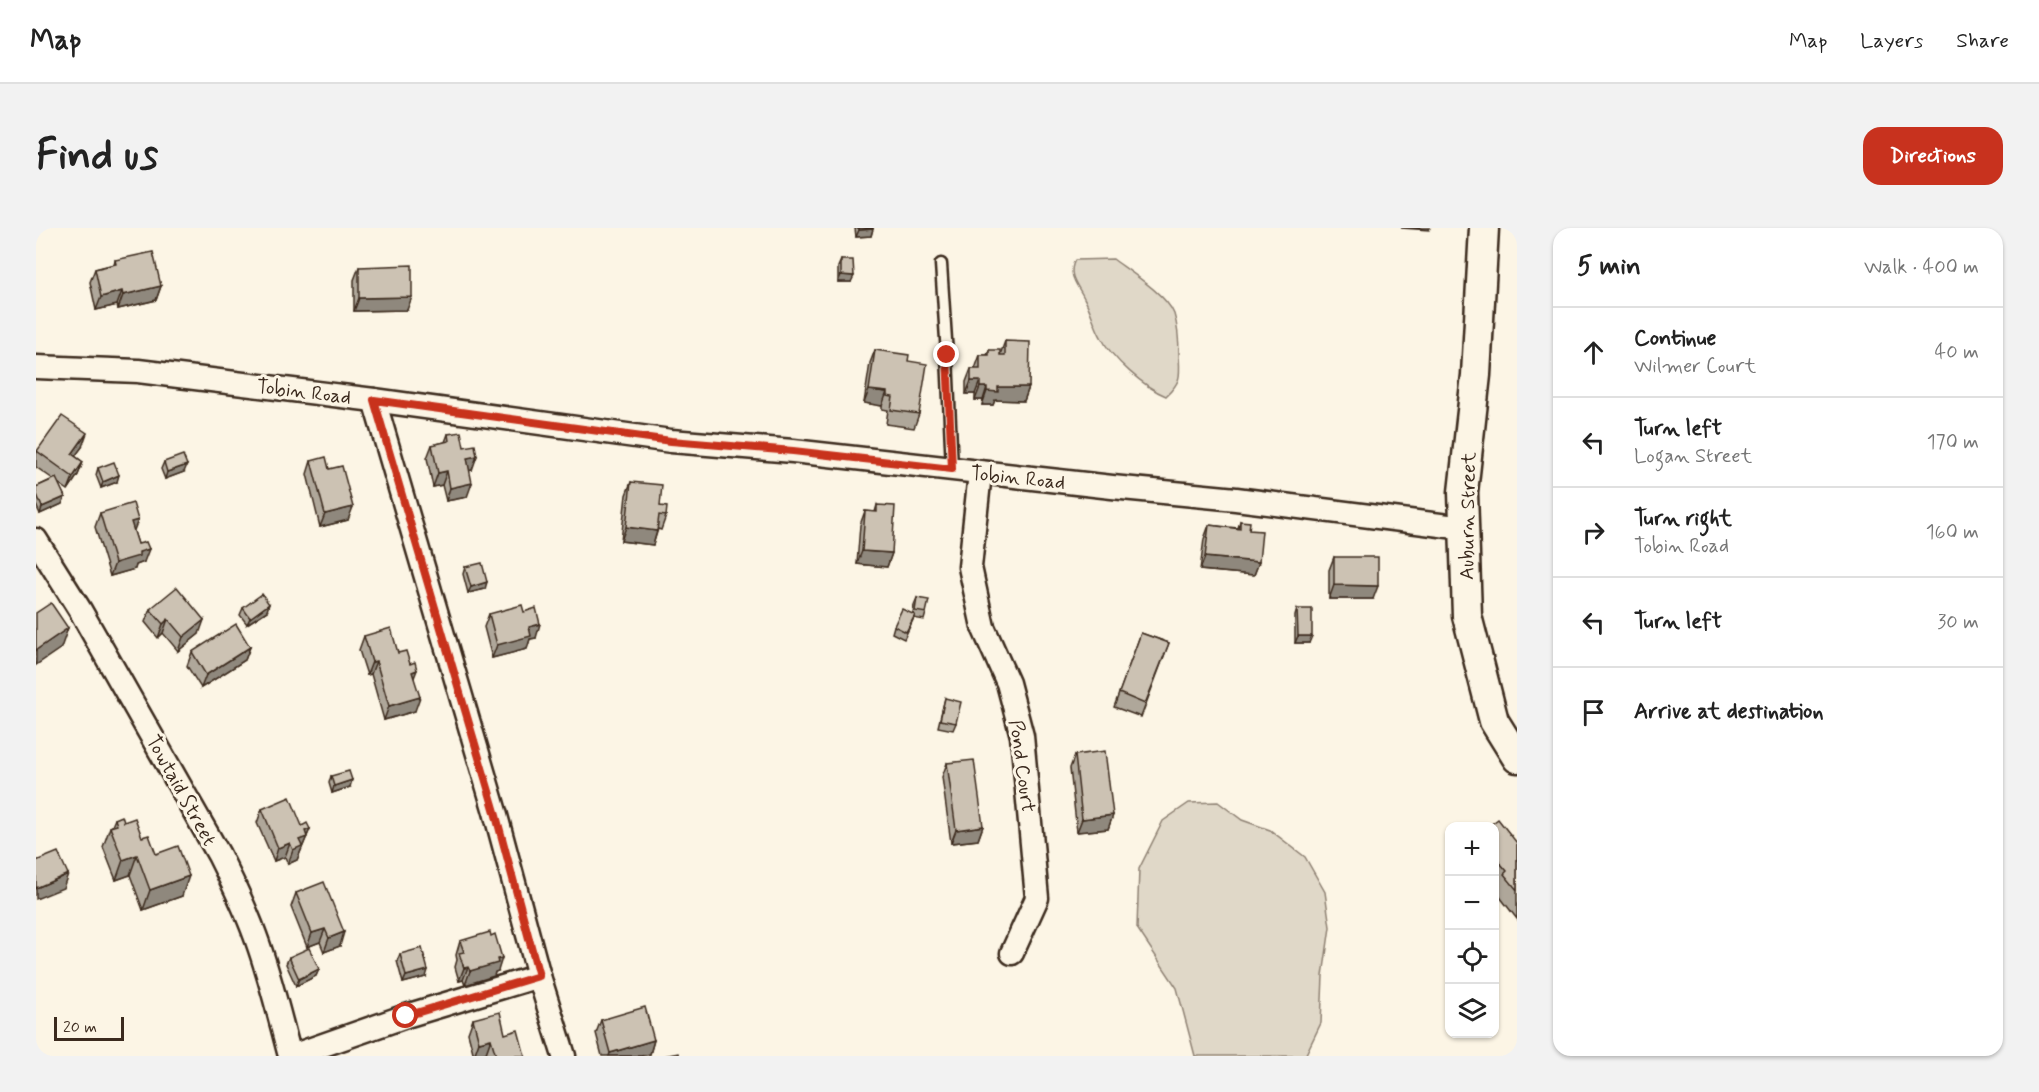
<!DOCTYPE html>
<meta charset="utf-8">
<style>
body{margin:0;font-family:Mynerve,sans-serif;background:#f2f2f2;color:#222}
.controls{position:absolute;right:18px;bottom:18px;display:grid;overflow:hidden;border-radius:12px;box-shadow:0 2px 4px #0004}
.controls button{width:54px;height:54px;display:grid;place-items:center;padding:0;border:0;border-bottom:2px solid #e0e0e0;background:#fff;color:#222;font:30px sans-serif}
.scale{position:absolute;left:18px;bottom:15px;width:70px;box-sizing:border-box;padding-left:6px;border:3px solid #3b2a1e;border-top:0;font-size:16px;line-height:21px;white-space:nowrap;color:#3b2a1e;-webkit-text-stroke:4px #fcf5e5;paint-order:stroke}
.stop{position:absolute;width:18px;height:18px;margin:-14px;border:4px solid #c8321e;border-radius:50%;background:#fff}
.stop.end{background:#c8321e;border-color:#fff;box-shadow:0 2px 6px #0008}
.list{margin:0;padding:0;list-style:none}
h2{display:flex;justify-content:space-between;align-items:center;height:78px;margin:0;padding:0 24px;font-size:26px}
h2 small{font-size:20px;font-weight:400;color:#767676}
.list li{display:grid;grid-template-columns:39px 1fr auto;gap:18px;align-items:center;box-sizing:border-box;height:90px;padding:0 24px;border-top:2px solid #e0e0e0}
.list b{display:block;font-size:22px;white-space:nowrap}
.list p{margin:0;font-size:20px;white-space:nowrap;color:#767676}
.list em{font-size:20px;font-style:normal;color:#767676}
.icon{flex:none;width:33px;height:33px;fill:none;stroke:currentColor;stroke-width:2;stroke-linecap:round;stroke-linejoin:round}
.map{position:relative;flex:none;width:1481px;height:828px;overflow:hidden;border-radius:18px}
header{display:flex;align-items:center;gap:36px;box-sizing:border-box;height:84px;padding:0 30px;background:#fff;border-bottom:2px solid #e0e0e0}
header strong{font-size:28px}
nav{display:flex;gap:33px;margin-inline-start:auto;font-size:21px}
.intro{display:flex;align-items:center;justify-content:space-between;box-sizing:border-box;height:144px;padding:0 36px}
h1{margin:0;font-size:42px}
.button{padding:15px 27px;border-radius:18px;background:#c8321e;color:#fff;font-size:21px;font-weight:700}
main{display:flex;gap:36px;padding:0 36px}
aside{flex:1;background:#fff;border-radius:18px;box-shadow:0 2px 4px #0004}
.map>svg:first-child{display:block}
</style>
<header>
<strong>Map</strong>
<nav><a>Map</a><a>Layers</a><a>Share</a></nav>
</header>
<div class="intro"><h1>Find us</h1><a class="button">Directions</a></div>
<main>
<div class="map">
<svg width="1481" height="828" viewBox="0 0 1481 828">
<rect width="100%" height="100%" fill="#fcf5e5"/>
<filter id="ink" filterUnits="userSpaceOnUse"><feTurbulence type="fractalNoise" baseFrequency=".0167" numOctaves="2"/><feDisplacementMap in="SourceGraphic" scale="12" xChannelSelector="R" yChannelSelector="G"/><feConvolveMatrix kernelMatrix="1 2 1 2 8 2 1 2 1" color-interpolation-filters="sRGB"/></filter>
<g filter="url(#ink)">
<g fill="#e0d8c8" stroke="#8e8173" stroke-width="1.5">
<path d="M 1077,31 C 1093,43 1131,67 1138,86 C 1142,99 1143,113 1143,127 C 1144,147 1146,153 1130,168 C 1108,159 1076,131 1065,109 C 1058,97 1055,82 1048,70 C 1041,56 1031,47 1039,32 Z"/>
<polygon points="1182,574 1206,592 1234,602 1269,629 1289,664 1294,699 1287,748 1285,795 1269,828 1159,828 1141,760 1101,700 1103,641 1127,593 1153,575"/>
</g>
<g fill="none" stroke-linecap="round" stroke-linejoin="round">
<defs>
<polyline id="service" points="905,36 911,127 916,241"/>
<g id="minor">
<polyline points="0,139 102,143 338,172 635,213 757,223 1076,259 1200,271 1428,300"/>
<polyline points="338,172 459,584 503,748 528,828"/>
<polyline points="944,245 934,339 947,399 972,455 986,508 1001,670 976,725"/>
<path d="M 0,312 L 44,382 L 183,627 C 196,653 209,679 219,707 C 234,747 243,787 254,828"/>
<polyline points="256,828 370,788 503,748"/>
</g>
<polyline id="tertiary" points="1448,0 1440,147 1427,264 1431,388 1458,493 1481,530"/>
</defs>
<use href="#service" stroke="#3b2a1e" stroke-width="15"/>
<use href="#minor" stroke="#3b2a1e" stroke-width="27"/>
<use href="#tertiary" stroke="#3b2a1e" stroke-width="33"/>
<use href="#service" stroke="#fcf5e5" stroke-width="10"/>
<use href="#minor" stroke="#fcf5e5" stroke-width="22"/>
<use href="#tertiary" stroke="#fcf5e5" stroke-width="28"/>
</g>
<g fill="#afa79a" stroke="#3b2a1e" stroke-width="1.5">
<polygon points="819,0 837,0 835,8 820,9"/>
<polygon points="79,32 125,58 120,72 82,81 81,77 60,82 54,54 59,41 78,36"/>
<polygon points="805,32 815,54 802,54 802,39"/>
<polygon points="323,39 371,82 318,83 318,52"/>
<polygon points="969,113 993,159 988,173 959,172 957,177 946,177 947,172 939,172 939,166 930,166 930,154 935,141 939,141 944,127 951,127 953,122 964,127"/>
<polygon points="839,122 872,133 883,186 878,200 850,196 852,182 846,181 846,178 828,175 834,135"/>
<polygon points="412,206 428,219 436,242 433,242 431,269 410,273 406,257 397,259 391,230 396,217 409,214"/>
<polygon points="46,219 39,228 47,234 42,247 32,262 22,255 29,269 26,276 4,286 0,277 0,259 17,251 0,239 0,227 1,223"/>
<polygon points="275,233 293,241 312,292 284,299 271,246"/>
<polygon points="128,234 148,244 129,251 125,241"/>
<polygon points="62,240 81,254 65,260 60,247"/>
<polygon points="595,254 624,278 630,288 625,302 622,301 617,317 585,313 590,267"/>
<polygon points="841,277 856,325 851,339 821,336 824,297 829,283 839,284"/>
<polygon points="64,285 98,304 108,334 100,337 99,341 74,348 59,299"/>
<polygon points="1204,293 1213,302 1223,334 1218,347 1164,342 1168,311 1173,297 1202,300"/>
<polygon points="1298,329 1337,371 1293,371 1293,342"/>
<polygon points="429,339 449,361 432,365 427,346"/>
<polygon points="881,370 890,385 888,392 878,390 868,411 856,405 858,398 877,386 878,377"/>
<polygon points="207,380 231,383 211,396 204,387"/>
<polygon points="114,381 163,406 142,423 127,405 122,410 109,394"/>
<polygon points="1261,381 1273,415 1259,415 1259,388"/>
<polygon points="488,384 500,410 494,411 491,421 456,430 448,399 453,386"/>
<polygon points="1105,405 1133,415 1105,489 1078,479"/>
<polygon points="328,408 362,425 378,450 379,483 348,492 335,446 331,447 323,422"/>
<polygon points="214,419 209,432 165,460 151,438 156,424"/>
<polygon points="909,470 920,495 917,502 902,499"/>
<polygon points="1039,527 1077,587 1072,601 1041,604 1034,540"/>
<polygon points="911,535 947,598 942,612 915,615 906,549"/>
<polygon points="295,548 314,559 296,565 293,555"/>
<polygon points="226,581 274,601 261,632 252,636 249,629 238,633 221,595"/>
<polygon points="79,591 88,594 106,609 120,626 146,668 107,682 94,647 80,652 67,619 74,599 76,598"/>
<polygon points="1458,598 1481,615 1481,691 1461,665 1462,661 1458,656"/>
<polygon points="260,665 304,718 288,724 284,714 271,719 255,679"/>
<polygon points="424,713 462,743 459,744 458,748 429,757 427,752 423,753 419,739 421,732 420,727"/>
<polygon points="364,726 390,749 367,755 361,733"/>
<polygon points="253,729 283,741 280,748 260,758 250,736"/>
<polygon points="437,791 469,806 489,828 451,828 450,825 438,828 432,805"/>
<polygon points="565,792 618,812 614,826 605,828 566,828 560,805"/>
</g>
<g fill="#8f887d" stroke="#3b2a1e" stroke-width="1.5">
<polygon points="1365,0 1394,0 1393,2"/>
<polygon points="837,1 835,8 820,9 823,2"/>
<polygon points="805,47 818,48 815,54 802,54"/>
<polygon points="125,58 120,72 82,81 87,67"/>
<polygon points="86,63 81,77 60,82 65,69"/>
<polygon points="376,69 371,82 318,83 323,70"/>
<polygon points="935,153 944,153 939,166 930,166"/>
<polygon points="944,159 951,159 947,172 939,172"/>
<polygon points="962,159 993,159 988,173 959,172 957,177 946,177 951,163"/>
<polygon points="833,162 851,164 846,178 828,175"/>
<polygon points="51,205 46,219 31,239 36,226"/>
<polygon points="441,228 436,242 426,244 431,230"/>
<polygon points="47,234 42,247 32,262 37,249"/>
<polygon points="151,237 148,244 129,251 131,244"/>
<polygon points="411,243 406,257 397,259 402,245"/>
<polygon points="83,247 81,254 65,260 67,254"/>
<polygon points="436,255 431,269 410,273 414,260"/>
<polygon points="29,269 26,276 4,286 6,279"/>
<polygon points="317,279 312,292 284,299 289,286"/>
<polygon points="102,292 97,305 95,294"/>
<polygon points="590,299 621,303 617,317 585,313"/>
<polygon points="113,321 108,334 100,337 99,341 74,348 79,335 103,324"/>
<polygon points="826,323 856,325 851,339 821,336"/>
<polygon points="1169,329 1223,334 1218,347 1164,342"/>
<polygon points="451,354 449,361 432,365 435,359"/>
<polygon points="1298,357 1342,358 1337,371 1293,371"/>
<polygon points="233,376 231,383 211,396 214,390"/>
<polygon points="132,391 127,405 122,410 127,396"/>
<polygon points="168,392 163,406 142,423 147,409"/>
<polygon points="504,396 500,410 494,411 491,421 456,430 461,417 493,399"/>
<polygon points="32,400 25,420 0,437 0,422"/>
<polygon points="1262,408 1276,408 1273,415 1259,415"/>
<polygon points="214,419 209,432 165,460 170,447"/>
<polygon points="340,433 335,446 331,447 336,434"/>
<polygon points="381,442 376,455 376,444"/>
<polygon points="384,469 379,483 348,492 353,478"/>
<polygon points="316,552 314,559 296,565 298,558"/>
<polygon points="1077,587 1072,601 1041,604 1046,591"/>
<polygon points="947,598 942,612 915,615 920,602"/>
<polygon points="274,601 261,632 252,636 257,622 263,612 269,603"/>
<polygon points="254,615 249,629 238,633 242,620"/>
<polygon points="101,627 94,647 80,652 87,632"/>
<polygon points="32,646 27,660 0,671 0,660"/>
<polygon points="153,648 146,668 107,682 114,662"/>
<polygon points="289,701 284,714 271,719 276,705"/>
<polygon points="308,704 304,718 288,724 293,710"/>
<polygon points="466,730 462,743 459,744 458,748 429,757 434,743"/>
<polygon points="432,739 427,752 423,753 428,740"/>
<polygon points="283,741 280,748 260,758 263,751"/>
<polygon points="392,742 390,749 367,755 370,748"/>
<polygon points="455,811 450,825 438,828 443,814"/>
<polygon points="618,812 614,826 605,828 573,828 574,825"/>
</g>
<g fill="#ccc2b3" stroke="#3b2a1e" stroke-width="1.5">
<polygon points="823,0 837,0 837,1 823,2"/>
<polygon points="117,24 125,58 87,67 86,63 65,69 59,41 80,36 79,32"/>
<polygon points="805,32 817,32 818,48 805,47"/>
<polygon points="376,37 376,69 323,70 323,39"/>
<polygon points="969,113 994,114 993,159 962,159 962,164 951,163 951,159 944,159 944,153 935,153 935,141 944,141 944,127 953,127 953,122 964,122 964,127 969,127"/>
<polygon points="839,122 873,127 872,133 891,136 883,186 855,182 857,169 851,168 851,164 833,162"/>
<polygon points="26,188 51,205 36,226 47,234 37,249 1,223"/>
<polygon points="425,204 428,219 439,217 441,228 431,230 436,255 414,260 411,243 402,245 396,217 413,213 412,206"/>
<polygon points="147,227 151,237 131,244 128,234"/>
<polygon points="290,229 293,241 306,238 317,279 289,286 275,233"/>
<polygon points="78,234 83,247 67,254 62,240"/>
<polygon points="20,250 29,269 6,279 0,264 0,259"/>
<polygon points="595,254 626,257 624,278 631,279 630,288 623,287 621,303 590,299"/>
<polygon points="97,275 102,292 95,294 102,316 110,314 113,321 103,324 103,328 79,335 64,285"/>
<polygon points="841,277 859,278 856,325 826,323 829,283 841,284"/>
<polygon points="1204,293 1214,294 1213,302 1226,303 1223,334 1169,329 1173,297 1204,301"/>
<polygon points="1298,329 1342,329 1342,358 1298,357"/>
<polygon points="446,335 451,354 435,359 429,339"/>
<polygon points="141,359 168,392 147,409 132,391 127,396 114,381"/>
<polygon points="226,366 233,376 214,390 207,380"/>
<polygon points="881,370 893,372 890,385 879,383"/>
<polygon points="15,375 32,400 0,422 0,385"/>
<polygon points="486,377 488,384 500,380 504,396 493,399 495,408 461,417 453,386"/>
<polygon points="866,381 879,387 870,404 858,398"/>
<polygon points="1261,381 1276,381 1276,408 1262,408"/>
<polygon points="200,396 214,419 170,447 156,424"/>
<polygon points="355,400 362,425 370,423 374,436 379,434 381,442 376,444 384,469 353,478 340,433 336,434 328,408"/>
<polygon points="1105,405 1133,415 1109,476 1083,465"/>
<polygon points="909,470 925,474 920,495 904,492"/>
<polygon points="1069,523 1077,587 1046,591 1039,527"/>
<polygon points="938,532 947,598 920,602 911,535"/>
<polygon points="313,543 316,552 298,558 295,548"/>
<polygon points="254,569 266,598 271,595 274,601 269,603 271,609 263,612 266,618 257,622 254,615 242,620 226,581"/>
<polygon points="86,588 88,594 99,590 106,609 113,607 120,626 142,618 153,648 114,662 101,627 87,632 74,599 81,597 79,591"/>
<polygon points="1462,591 1481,615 1481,662 1468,646 1471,643 1458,628 1458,598 1453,598"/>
<polygon points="22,624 32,646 0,660 0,633"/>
<polygon points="288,654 308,704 293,710 289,701 276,705 260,665"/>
<polygon points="454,704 455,708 459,706 466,730 461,731 462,735 434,743 432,739 428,740 423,725 428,724 424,713"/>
<polygon points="273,720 283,741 263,751 253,729"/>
<polygon points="386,720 392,742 370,748 364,726"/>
<polygon points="609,779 618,812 574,825 565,792"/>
<polygon points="464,784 469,806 482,802 489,828 460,828 455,811 443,814 437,791"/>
<polygon points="642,825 643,828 628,828"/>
</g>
</g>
<g fill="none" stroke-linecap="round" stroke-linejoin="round" filter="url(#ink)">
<polyline stroke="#c8321e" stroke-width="8" points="370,788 503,748 459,584 338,172 635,213 757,223 916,241 911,127"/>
</g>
<g text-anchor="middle" stroke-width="6" stroke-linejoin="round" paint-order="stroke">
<g font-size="20" fill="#3b2a1e" stroke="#fcf5e5">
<text transform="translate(268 163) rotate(7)" y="7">Tobin Road</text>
<text transform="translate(982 249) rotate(6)" y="7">Tobin Road</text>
<text transform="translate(1431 288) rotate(-89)" y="7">Auburn Street</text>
<text transform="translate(987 538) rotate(82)" y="7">Pond Court</text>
<text transform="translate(146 562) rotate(61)" y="7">Towtaid Street</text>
</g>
</g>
</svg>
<div class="controls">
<button>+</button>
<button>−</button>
<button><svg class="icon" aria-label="locate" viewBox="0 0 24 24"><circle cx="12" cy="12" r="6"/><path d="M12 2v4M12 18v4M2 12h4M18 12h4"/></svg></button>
<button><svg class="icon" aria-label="layers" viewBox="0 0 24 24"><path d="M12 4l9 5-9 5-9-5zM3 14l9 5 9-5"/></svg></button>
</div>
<div class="scale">20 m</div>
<div class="stop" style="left:370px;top:788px"></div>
<div class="stop end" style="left:911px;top:127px"></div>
</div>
<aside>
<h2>5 min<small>Walk · 400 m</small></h2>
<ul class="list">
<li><svg class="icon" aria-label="ahead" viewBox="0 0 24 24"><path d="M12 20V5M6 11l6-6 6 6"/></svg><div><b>Continue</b><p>Wilmer Court</p></div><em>40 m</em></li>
<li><svg class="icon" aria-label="left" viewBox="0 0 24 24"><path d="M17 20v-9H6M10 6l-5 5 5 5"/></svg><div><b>Turn left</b><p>Logan Street</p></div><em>170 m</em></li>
<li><svg class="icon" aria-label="right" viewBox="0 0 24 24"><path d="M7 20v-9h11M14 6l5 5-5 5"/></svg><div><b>Turn right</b><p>Tobin Road</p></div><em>160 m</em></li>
<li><svg class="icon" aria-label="left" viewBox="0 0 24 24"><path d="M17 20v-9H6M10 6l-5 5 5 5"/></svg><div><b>Turn left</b></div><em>30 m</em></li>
<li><svg class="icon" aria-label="arrive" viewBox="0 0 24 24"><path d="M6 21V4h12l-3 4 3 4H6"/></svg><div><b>Arrive at destination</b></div></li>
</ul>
</aside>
</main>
